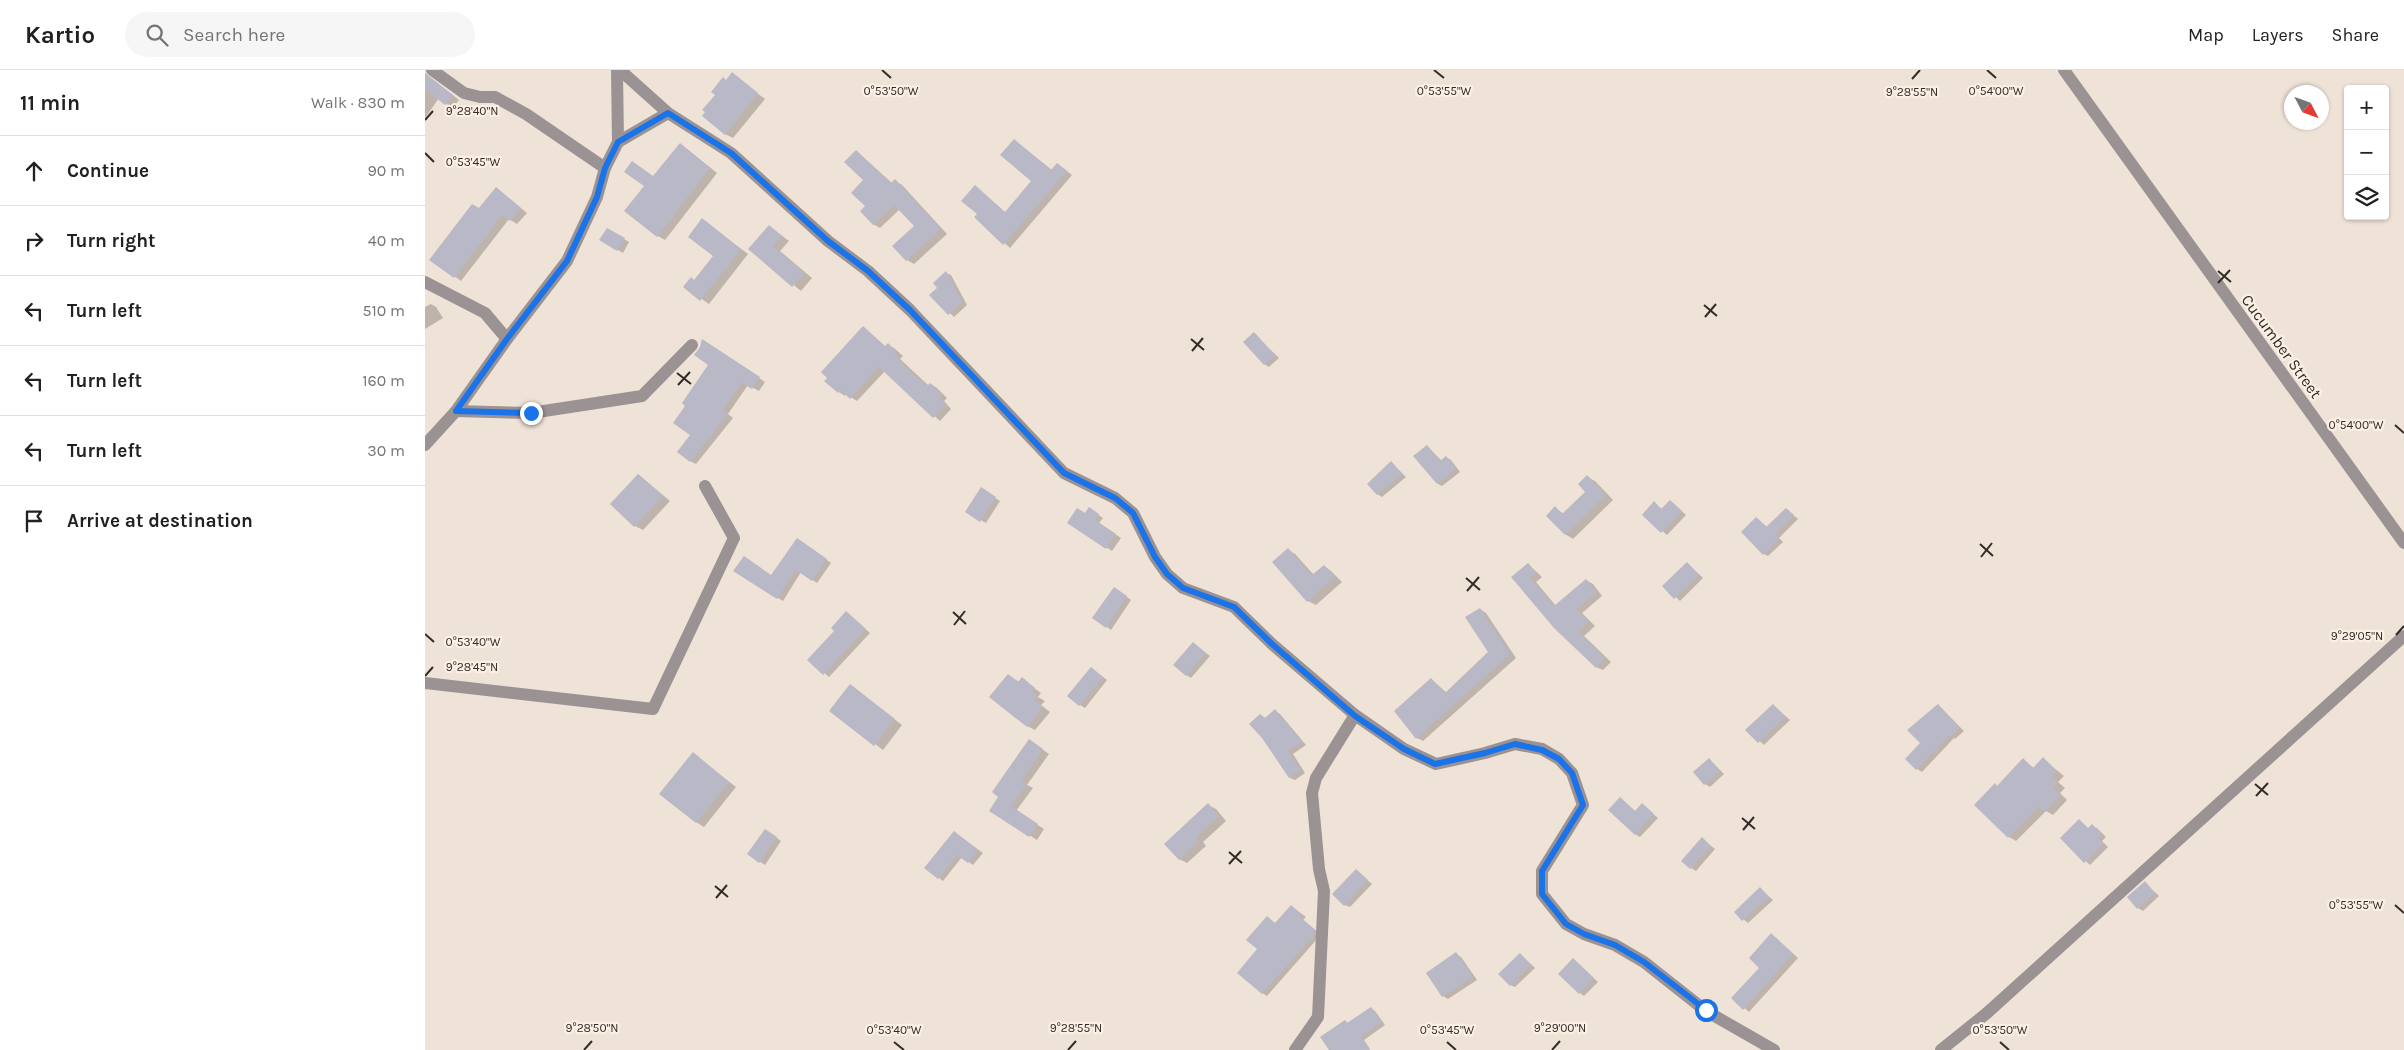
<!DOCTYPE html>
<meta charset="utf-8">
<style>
body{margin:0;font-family:Karla,sans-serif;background:#f6f6f6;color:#202124}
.controls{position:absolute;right:15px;top:15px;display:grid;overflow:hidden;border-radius:5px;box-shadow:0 1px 4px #0004}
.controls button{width:45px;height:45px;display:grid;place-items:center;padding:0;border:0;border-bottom:1px solid #e0e0e0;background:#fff;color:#202124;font:25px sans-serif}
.compass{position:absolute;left:1859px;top:15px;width:45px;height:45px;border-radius:50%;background:#fff;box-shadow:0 1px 4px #0004;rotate:131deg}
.stop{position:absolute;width:15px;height:15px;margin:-11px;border:4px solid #1a73e8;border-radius:50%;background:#fff}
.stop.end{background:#1a73e8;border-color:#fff;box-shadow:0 1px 5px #0008}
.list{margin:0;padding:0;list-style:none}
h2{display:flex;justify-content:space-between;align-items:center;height:65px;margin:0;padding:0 20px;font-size:21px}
h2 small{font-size:16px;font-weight:400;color:#757577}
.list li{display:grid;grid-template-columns:32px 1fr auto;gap:15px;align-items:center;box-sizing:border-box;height:70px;padding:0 20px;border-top:1px solid #e0e0e0}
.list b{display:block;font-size:19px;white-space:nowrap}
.list em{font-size:16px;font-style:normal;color:#757577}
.icon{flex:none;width:28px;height:28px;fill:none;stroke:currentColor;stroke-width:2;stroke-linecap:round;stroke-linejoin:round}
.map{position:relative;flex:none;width:1979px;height:980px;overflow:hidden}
header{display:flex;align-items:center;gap:30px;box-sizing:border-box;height:70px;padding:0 25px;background:#fff;border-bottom:1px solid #e0e0e0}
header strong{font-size:24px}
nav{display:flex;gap:28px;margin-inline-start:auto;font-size:18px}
.search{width:350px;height:45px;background:#f6f6f6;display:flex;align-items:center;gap:12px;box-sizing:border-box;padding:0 18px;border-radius:28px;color:#757577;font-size:19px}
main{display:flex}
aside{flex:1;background:#fff}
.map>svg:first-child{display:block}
</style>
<header>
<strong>Kartio</strong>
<div class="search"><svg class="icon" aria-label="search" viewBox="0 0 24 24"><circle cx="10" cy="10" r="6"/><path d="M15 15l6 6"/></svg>Search here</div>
<nav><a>Map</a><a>Layers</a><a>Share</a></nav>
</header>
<main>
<aside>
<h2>11 min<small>Walk · 830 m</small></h2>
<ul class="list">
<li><svg class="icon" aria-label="ahead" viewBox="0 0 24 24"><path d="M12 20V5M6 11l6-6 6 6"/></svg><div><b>Continue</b></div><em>90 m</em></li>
<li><svg class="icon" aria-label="right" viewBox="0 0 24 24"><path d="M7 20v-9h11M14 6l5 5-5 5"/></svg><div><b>Turn right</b></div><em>40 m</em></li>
<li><svg class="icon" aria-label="left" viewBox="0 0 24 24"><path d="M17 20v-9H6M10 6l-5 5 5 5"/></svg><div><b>Turn left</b></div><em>510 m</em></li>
<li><svg class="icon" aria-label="left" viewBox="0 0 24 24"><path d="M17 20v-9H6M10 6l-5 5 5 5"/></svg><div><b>Turn left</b></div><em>160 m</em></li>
<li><svg class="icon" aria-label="left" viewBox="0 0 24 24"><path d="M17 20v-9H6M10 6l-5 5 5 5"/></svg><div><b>Turn left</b></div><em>30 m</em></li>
<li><svg class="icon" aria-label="arrive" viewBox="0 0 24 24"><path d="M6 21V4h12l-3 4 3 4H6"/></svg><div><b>Arrive at destination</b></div></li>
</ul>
</aside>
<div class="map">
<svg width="1979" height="980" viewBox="0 0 1979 980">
<rect width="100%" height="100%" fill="#efe2d7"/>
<g fill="#0003">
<polygon points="0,3 34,30 27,38 14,28 0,48"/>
<polygon points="307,4 340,29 308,68 300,64 301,11"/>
<polygon points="589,70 627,100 638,98 647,105 585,178 551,147 554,144 550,117 581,143 608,110"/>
<polygon points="262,79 292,103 240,170 233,166 229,107"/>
<polygon points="431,81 467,113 470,111 477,115 522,164 489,194 482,190 491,156 475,139 455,158 448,154 442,136 440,109"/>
<polygon points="72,119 102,143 92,154 84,149 36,211 6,189"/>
<polygon points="277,150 323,184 284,234 259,217 270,211 290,186"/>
<polygon points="344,156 364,171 355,181 387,208 376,221 325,179"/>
<polygon points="183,159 204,172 198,183 176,170"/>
<polygon points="521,203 526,205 542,235 529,247 506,225 514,218"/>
<polygon points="6,234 11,237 18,248 0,259 0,237"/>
<polygon points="438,258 461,277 463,275 469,278 478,286 475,289 504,316 506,314 512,318 522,328 519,331 526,339 515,351 460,301 432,331 421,324 420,326 414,322"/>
<polygon points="829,264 854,288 844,297 839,294"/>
<polygon points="283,274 340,312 334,321 323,315 303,344 308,348 271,394 265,391 267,364 284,295"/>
<polygon points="1002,376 1017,391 1021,387 1026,390 1035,402 1017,416 1013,414"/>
<polygon points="966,392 981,407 957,427 952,424"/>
<polygon points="214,405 245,431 218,460 210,456"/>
<polygon points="1162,407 1170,411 1188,430 1148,469 1140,464 1130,438 1139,444 1162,422"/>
<polygon points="556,419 575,431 561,453 542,442"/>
<polygon points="1245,431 1261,445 1242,465 1218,444 1229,433 1237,439"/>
<polygon points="1361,439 1373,449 1354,468 1358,472 1343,486 1339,484 1332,448 1342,457"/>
<polygon points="669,442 678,448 674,453 696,468 687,481 644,452"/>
<polygon points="377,472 406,493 392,513 376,502 358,531 310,501 346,506"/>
<polygon points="863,480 870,484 889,505 899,496 906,501 917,512 891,535 883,531"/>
<polygon points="1262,493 1278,508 1255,531 1239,516"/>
<polygon points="1103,494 1117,507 1111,512 1131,536 1161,510 1168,514 1177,526 1157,543 1170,556 1159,566 1186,592 1178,600 1171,597 1088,507"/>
<polygon points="694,521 706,530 686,560 682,557"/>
<polygon points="1055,539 1061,543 1091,588 998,671 992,668 1006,609 1022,623 1065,582"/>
<polygon points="422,543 445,563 404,607 384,590 411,561"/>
<polygon points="769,574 785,586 766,608 761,605"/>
<polygon points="666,598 682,610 660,638 655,635"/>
<polygon points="583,605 594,612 597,609 616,623 613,627 620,631 616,635 625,642 610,660 602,656"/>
<polygon points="426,616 477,655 458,680 406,641"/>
<polygon points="1348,635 1365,650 1339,675 1322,660"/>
<polygon points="1513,635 1539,661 1530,669 1529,668 1497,702 1492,699 1497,673"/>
<polygon points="850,641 855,644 881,675 868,684 880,703 870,710 865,708 835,645 840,648"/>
<polygon points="611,675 624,684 602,715 608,718 591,741 619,759 612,770 566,741"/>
<polygon points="268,684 311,717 279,757 271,752"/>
<polygon points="1284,689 1299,704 1285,717 1280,714"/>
<polygon points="1618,689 1639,706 1633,712 1640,718 1635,723 1642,730 1628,745 1621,741 1591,771 1584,767 1573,717 1598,690 1609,698"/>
<polygon points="1196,729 1211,742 1217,735 1233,748 1215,767 1210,764"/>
<polygon points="783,735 791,739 801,751 778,772 781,776 762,793 754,789"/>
<polygon points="1655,751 1664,759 1667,756 1672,758 1681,767 1677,771 1683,777 1665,795 1637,768"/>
<polygon points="529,762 558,783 548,795 537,787 518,811 514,808"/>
<polygon points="345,763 356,771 340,795 323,784"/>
<polygon points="1277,769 1290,779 1271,801 1266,798"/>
<polygon points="931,800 947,814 925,837 920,835"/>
<polygon points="1720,813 1734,826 1718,841 1713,838"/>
<polygon points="1335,819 1348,830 1323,853 1310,842"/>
<polygon points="866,836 881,847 878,850 894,863 893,868 842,926 837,923 834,879 842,847 851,854"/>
<polygon points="1351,868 1373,888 1324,942 1308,928 1336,898"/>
<polygon points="1031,884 1036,887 1052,910 1023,929 1018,926"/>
<polygon points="1095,884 1110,898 1090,917 1085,915"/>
<polygon points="1148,890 1173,912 1159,926 1155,923"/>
<polygon points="946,938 950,941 960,955 939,970 945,979 905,980 920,951 924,954"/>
</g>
<g fill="#b9b8c6">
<polygon points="307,2 333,23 300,65 277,46 280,42 277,40 290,25 286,22 298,7 301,10"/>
<polygon points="0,4 28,25 20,35 0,19"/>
<polygon points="589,69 626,100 632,93 642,101 578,175 549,147 552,144 536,131 550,115 580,142 606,111 575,85"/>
<polygon points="255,73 285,98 232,167 199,141 219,116 199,102 207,91 228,106"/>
<polygon points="431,80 466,113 470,109 516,159 481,191 467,176 489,156 469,135 448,155 435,141 440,136 426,123 438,110 419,92"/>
<polygon points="71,117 96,138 85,151 77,145 29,208 4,190 47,134 54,138"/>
<polygon points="277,148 316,179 275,231 258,217 266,207 269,210 288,186 263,167"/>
<polygon points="344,155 357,166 348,176 380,203 367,217 323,179"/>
<polygon points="182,158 200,168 192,181 174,170"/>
<polygon points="521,201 538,232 523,245 504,225 512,218 508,213"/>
<polygon points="438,256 460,276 463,273 472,282 470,285 487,303 502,316 505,313 517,324 514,327 521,335 508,348 454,297 425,329 416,320 413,323 399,311 402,308 396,302"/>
<polygon points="829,262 850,285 839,295 818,272"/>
<polygon points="277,269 335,307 327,319 317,313 298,340 303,344 265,392 252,382 265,365 248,353 260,336 257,333 283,295 269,285 275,277"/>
<polygon points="1002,375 1015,391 1021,386 1031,399 1012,414 988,386"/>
<polygon points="966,391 977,404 952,425 942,414"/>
<polygon points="213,404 238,426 209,457 185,434"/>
<polygon points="1162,405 1181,425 1140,465 1121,446 1130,436 1137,444 1160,422 1153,414"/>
<polygon points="556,417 571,427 555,452 540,442"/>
<polygon points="1245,430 1257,441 1236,463 1217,445 1229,431 1236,439"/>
<polygon points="664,437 674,444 670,450 691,464 681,479 642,453 652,438 660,443"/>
<polygon points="1361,438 1369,445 1350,464 1354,469 1338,485 1316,462 1331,447 1341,457"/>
<polygon points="372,468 402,489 387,511 371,500 352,529 308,501 319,486 346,505"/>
<polygon points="863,478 887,505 899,495 910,507 882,532 847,492"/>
<polygon points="1262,492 1274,505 1249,529 1237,516"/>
<polygon points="1103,493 1111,503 1105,508 1129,536 1161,509 1172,522 1151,539 1164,551 1153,562 1180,588 1171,598 1129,558 1086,507"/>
<polygon points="689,517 702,526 681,558 667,548"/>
<polygon points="1055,538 1085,584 991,669 969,641 1006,608 1020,623 1063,582 1040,547"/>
<polygon points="421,541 441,559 398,605 382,590 409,561 406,558"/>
<polygon points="768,572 781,583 761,606 748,595"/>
<polygon points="666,597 678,607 654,636 642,626"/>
<polygon points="583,604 593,612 597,607 610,618 606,621 613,626 609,630 618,637 602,657 564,627"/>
<polygon points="425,614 470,649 449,676 404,641"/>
<polygon points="1348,634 1361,647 1333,673 1320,660"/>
<polygon points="1513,634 1535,658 1525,667 1524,666 1491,700 1480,689 1495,673 1482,660"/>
<polygon points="850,639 877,672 863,681 876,700 864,708 837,668 824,654 835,644 840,648"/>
<polygon points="604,669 618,679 597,710 602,714 586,736 613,754 604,767 564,741 573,727 567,722"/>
<polygon points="268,682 304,712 271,753 234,724"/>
<polygon points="1618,687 1632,701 1626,707 1633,713 1628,718 1636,725 1620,742 1614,736 1583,768 1549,735 1570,713 1572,716 1598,688 1608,698"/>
<polygon points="1284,688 1295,701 1279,715 1268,702"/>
<polygon points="1195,727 1210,741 1217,733 1229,744 1210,765 1183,740"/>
<polygon points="783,733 794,746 771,767 774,771 754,790 739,774"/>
<polygon points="1654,749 1663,758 1667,754 1677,764 1673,768 1679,774 1659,793 1635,768"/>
<polygon points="340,759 352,767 334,793 322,784"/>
<polygon points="529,761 553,780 543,793 532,785 513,809 499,798"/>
<polygon points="1277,767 1286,776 1265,799 1256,791"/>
<polygon points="931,799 943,810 919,836 907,824"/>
<polygon points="1720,811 1730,823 1712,839 1702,827"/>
<polygon points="1335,817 1344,827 1317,851 1309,842"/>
<polygon points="866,835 876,844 874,846 889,859 889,865 837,924 812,903 832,879 821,870 842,846 850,853"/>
<polygon points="1346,863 1368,884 1318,940 1306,928 1334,898 1324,888"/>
<polygon points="1031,882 1048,907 1017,927 1001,903"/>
<polygon points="1095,883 1106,895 1085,916 1073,904"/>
<polygon points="1148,888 1169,908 1154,924 1133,904"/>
<polygon points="946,937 957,952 936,967 945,980 904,980 895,967 920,950 922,953"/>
</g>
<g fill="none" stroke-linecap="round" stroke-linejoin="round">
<g stroke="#9a9293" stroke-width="12">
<polyline points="7,0 39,23 55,27 70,27 101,44 180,98"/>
<polyline points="195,0 243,43 306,83 403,171 443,201 485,240 639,403 690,428 708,443 730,487 742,504 758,518 809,537 847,574 930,645 979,679 1011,694 1060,683 1090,674 1117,679 1134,689 1147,703 1158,735 1117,801 1117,824 1141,854 1159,864 1190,875 1219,892 1281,941 1349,980"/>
<polyline points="1639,0 1979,473"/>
<polyline points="193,72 243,43"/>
<polyline points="0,212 60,243 82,269"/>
<polyline points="31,341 106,343 217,326 267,275"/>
<polyline points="0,375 31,341 82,269 142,191 172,127 180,98 193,72 192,0"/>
<polyline points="0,613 228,639 309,468 280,416"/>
<polyline points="870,980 893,947 899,821 894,799 887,723 891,708 930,645"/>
<polyline points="1516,980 1562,943 1979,566"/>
</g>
</g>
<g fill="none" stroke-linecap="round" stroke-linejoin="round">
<polyline stroke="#1a73e8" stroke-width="6" points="106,343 31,341 82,269 142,191 172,127 180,98 193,72 243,43 306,83 403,171 443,201 485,240 639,403 690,428 708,443 730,487 742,504 758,518 809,537 847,574 930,646 979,679 1010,694 1060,683 1090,674 1117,680 1134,689 1147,703 1158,735 1117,801 1117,824 1141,854 1159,864 1190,875 1219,892 1281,940"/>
</g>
<path fill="none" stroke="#312c28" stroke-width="2" d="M 457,0 L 466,8M 1009,0 L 1019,8M 1562,0 L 1571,8M 1487,9 L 1495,0M 0,50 L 8,41M 0,83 L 9,92M 1793,201 L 1806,212M 1793,213 L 1805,200M 1279,235 L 1292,246M 1280,247 L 1291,234M 766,269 L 779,280M 767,281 L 778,268M 252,303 L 266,314M 253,315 L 265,302M 1970,355 L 1979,363M 1555,474 L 1568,486M 1556,487 L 1567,473M 1041,508 L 1055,520M 1042,521 L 1054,507M 528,542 L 541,554M 529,555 L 540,541M 0,564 L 9,572M 1971,565 L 1979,556M 0,606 L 8,597M 1830,714 L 1843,725M 1831,726 L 1843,713M 1317,748 L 1330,759M 1318,760 L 1329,747M 804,782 L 817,793M 804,794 L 816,781M 290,816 L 303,827M 291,828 L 302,815M 1970,835 L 1979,843M 469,972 L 479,980M 1022,972 L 1031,980M 1575,972 L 1584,980M 159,980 L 167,971M 643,980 L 651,971M 1127,980 L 1135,971"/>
<g text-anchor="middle" stroke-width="4.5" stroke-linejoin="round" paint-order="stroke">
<g font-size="16" fill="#312c28" stroke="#fcefe4">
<text transform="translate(1857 276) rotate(54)" y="6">Cucumber Street</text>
</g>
</g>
<g font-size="12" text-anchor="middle" fill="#312c28" stroke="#fcefe4" stroke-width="4.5" stroke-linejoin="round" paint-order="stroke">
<text x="466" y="25">0°53'50"W</text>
<text x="1019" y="25">0°53'55"W</text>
<text x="1571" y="25">0°54'00"W</text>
<text x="1487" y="26">9°28'55"N</text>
<text x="47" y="45">9°28'40"N</text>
<text x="48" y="96">0°53'45"W</text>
<text x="1931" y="359">0°54'00"W</text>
<text x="1932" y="570">9°29'05"N</text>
<text x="48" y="576">0°53'40"W</text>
<text x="47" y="601">9°28'45"N</text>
<text x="1931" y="839">0°53'55"W</text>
<text x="167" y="962">9°28'50"N</text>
<text x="651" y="962">9°28'55"N</text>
<text x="1135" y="962">9°29'00"N</text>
<text x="469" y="964">0°53'40"W</text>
<text x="1022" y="964">0°53'45"W</text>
<text x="1575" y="964">0°53'50"W</text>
</g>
</svg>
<div class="controls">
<button>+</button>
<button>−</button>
<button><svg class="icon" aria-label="layers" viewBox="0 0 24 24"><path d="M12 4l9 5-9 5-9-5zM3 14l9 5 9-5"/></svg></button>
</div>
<svg class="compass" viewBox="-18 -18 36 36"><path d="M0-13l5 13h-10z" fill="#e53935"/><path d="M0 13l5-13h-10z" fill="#757577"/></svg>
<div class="stop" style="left:1281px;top:940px"></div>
<div class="stop end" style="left:106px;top:343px"></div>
</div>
</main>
